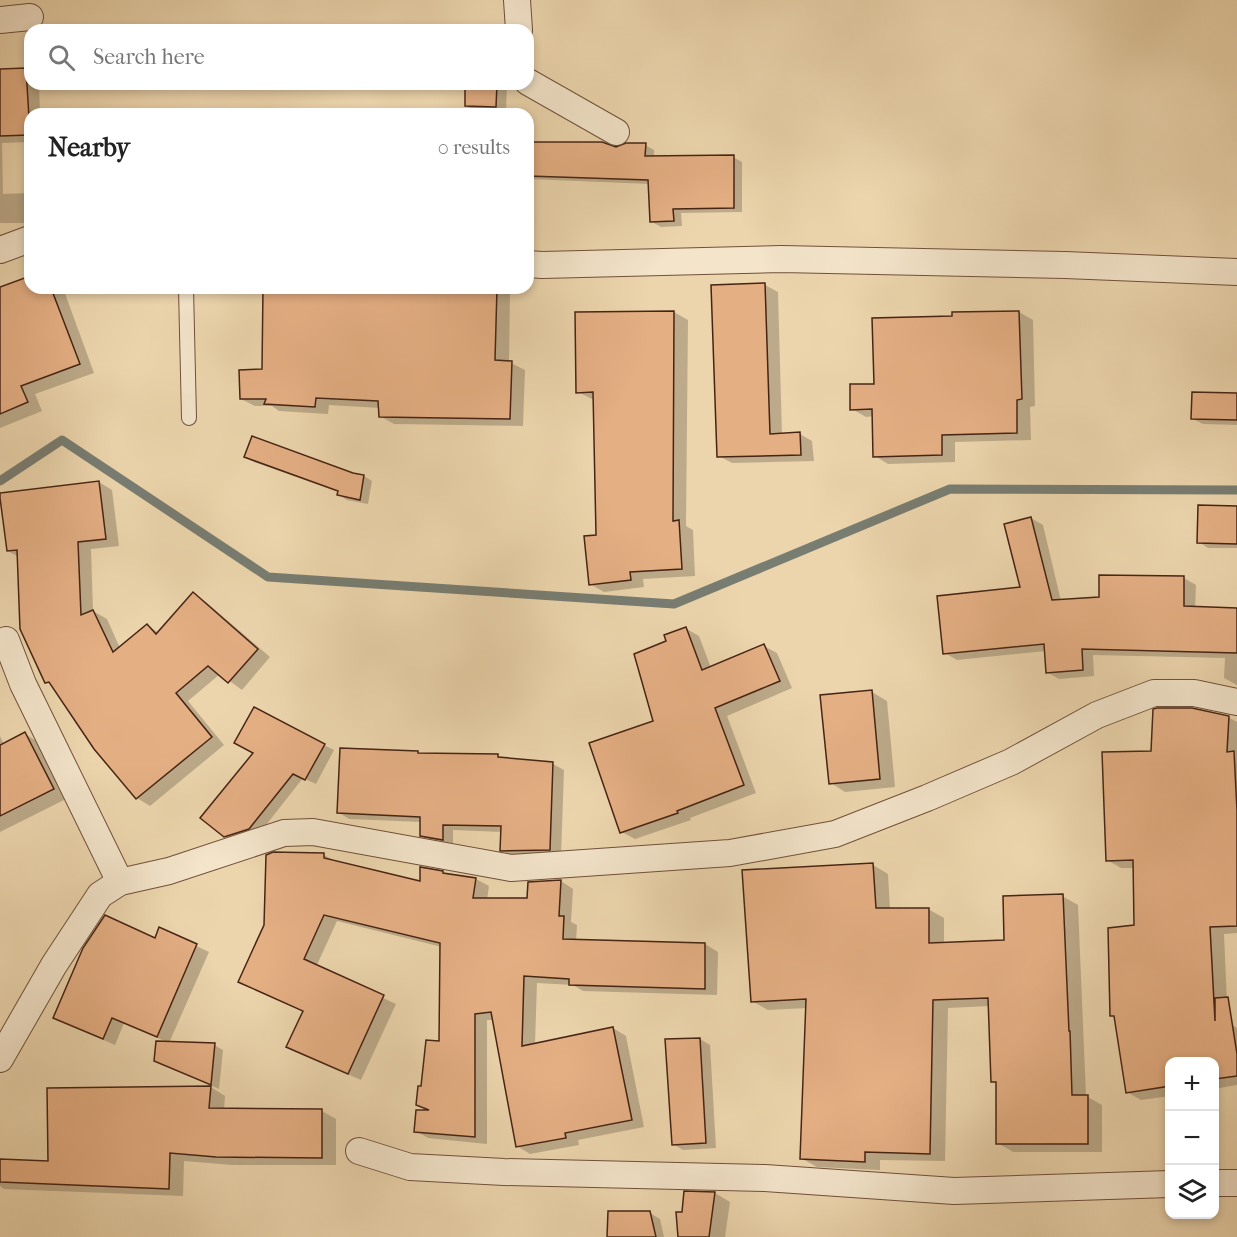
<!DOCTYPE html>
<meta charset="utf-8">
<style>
body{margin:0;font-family:"IM FELL French Canon",serif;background:#f6f6f6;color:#222}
.controls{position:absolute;right:18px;bottom:18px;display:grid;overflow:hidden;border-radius:12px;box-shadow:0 3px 9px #0003}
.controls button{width:54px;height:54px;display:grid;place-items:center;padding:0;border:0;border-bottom:2px solid #e0e0e0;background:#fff;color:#222;font:30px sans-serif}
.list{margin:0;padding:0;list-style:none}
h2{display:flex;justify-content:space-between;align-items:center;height:78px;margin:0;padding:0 24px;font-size:26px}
h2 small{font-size:20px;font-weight:400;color:#767676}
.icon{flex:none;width:33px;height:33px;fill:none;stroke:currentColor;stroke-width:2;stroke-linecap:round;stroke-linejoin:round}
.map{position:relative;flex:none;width:1237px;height:1237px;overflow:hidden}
.search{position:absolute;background:#fff;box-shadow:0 3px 9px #0003;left:24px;top:24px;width:510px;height:66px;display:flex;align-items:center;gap:15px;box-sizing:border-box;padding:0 21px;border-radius:18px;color:#767676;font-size:22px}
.panel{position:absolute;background:#fff;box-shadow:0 3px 9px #0003;left:24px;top:108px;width:510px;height:186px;border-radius:18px}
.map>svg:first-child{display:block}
</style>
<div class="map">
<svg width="1237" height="1237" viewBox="0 0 1237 1237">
<rect width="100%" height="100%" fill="#ecd5ad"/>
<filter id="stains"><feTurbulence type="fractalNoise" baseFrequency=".00333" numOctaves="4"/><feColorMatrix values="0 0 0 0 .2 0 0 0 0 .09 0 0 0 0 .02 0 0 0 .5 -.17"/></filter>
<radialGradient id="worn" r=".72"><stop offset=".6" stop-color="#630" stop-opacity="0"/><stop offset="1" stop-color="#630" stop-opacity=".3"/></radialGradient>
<g fill="#0003">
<polygon points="26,69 30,72 30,84 39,84 40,114 30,114 30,142 2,143 3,194 30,193 30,223 0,223 0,71"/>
<polygon points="467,84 507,84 506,112 476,111 466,106"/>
<polygon points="528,143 616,149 645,145 654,150 654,157 733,157 742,162 742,212 681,213 682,226 661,227 652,222 650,184 528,179"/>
<polygon points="30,278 30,288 63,288 94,373 35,394 42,411 0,428 0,299"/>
<polygon points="765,285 778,292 782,435 800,434 812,441 814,461 732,463 719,456"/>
<polygon points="265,288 506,288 510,290 509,362 525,370 523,426 394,424 380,416 380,408 329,405 328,414 279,411 272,406 255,406 241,399 263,371"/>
<polygon points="674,312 688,320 686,526 693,530 695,576 643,579 644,587 604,592 590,584 597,536 594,400 578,392"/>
<polygon points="1019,312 1033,320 1035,406 1030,407 1031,440 955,442 955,462 888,464 875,456 874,416 866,417 852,409 875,385 954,318"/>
<polygon points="1237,394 1237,425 1203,424 1193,419"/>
<polygon points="246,457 364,476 372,481 368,504 347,500 339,495 339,492 254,462"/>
<polygon points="99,482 112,490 119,546 91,549 93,611 107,619 120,648 147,625 159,633 193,594 206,602 270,657 242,690 220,674 188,701 224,745 150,806 137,798 54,686 46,682 19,557 8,551"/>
<polygon points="1237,508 1237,548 1208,548 1199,542"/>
<polygon points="1031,518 1043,525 1061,601 1100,598 1184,578 1196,585 1195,608 1237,610 1237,685 1224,678 1225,658 1093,655 1094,676 1059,679 1047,672 1046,651 957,660 945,653 1022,589"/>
<polygon points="685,628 699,636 711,668 764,646 777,653 792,688 727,716 756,793 690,818 691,820 635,839 622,832 655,722 668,642"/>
<polygon points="872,692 887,701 895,787 845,792 831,783"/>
<polygon points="1228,717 1237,722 1237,933 1224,934 1228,1026 1232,1025 1237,1028 1237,1085 1214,1089 1214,1062 1170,1062 1170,1096 1141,1100 1127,1092 1115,1017 1112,1015 1135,927 1135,868 1121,868 1107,860 1152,752"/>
<polygon points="25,734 40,743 68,798 0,832 0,736 4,745"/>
<polygon points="324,745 334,750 316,784 303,778 259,834 235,842 225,836"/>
<polygon points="418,752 421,754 497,755 505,760 553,764 564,770 561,856 512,856 501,850 502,832 453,830 453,846 433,842 422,835 422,822 349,819 338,812"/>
<polygon points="273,854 324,855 337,862 422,883 442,872 447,875 476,879 489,886 487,900 529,900 561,881 573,889 571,922 577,925 576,941 705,944 718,952 717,995 583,991 573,985 537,983 535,1044 613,1028 626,1036 644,1127 578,1140 579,1145 530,1154 517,1146 494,1020 487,1020 487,1144 428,1138 416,1131 432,1112 418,1104 440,1043 442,947 337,921 316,967 396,1004 361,1080 301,1054 304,1012 240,981 266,925"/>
<polygon points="873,865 888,874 890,910 928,909 944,918 944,944 1006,942 1062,896 1078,905 1086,1096 1102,1105 1102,1152 1013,1152 998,1143 998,1084 992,1081 990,1006 948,1008 945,1161 880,1160 880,1170 817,1167 801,1158 808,1008 768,1010 752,1001"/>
<polygon points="160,929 209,952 169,1043 124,1023 115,1045 67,1024 156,940"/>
<polygon points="700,1039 710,1045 716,1148 683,1150 673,1144"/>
<polygon points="214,1045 223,1050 219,1089 165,1065"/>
<polygon points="211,1087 225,1096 224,1110 322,1111 336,1119 336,1165 232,1165 184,1161 183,1196 4,1189 0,1186 0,1160 50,1162"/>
<polygon points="715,1193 730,1202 725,1237 679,1237 683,1213"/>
<polygon points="650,1213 660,1219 664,1237 609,1237"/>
</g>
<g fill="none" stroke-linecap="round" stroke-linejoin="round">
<polyline stroke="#787d72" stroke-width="9" points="0,481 62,440 268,577 674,604 950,489 1237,490"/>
</g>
<g fill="#e5af84" stroke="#462414" stroke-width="1.5">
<polygon points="26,68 30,135 0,136 0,69"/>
<polygon points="465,84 497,84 496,107 465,106"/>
<polygon points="528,142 602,142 616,147 626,143 646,143 645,156 734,155 734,208 673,209 674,221 650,222 648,180 528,176"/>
<polygon points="30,276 30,288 51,288 80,364 21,386 28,402 0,414 0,287"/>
<polygon points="765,283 770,434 800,432 801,455 717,457 711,285"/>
<polygon points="263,288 497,288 495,360 512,361 510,419 379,417 378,401 316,398 315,407 264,404 266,399 240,399 239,370 262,369"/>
<polygon points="674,311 673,521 679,520 682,569 630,572 631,580 589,585 584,536 596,535 593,392 576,393 575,312"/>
<polygon points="1019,311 1022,399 1017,400 1017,433 942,435 942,455 873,457 872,409 850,410 850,384 874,384 872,318 952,316 952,312"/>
<polygon points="1192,392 1237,393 1237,420 1191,419"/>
<polygon points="252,436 353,473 364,475 360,500 337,495 338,491 244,457"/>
<polygon points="99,481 106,539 78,542 81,615 93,610 113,652 147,624 156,634 193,592 258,649 228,683 208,666 176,693 212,737 136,799 94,749 49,682 45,683 20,629 17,550 7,551 0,498 0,493"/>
<polygon points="1198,505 1237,506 1237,544 1197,543"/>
<polygon points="1031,517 1052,600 1099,597 1099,575 1184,576 1184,606 1237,608 1237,653 1082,649 1083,670 1046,673 1044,644 943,654 937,596 1020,587 1004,524"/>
<polygon points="686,627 702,670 764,644 780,681 715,708 744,785 677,811 678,813 620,833 589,743 653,721 634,654 666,641 664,635"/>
<polygon points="872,690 880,779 829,784 820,695"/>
<polygon points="254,707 325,744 305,780 293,774 249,829 224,837 200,818 253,753 234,743"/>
<polygon points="1157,708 1192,708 1229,716 1227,752 1234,751 1237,811 1237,926 1210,927 1215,1021 1215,998 1228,997 1237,1054 1237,1076 1215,1079 1215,1062 1170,1062 1170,1086 1126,1093 1114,1016 1110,1016 1108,928 1134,925 1133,860 1106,861 1102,752 1151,751 1153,709"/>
<polygon points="25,732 54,789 0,816 0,745"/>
<polygon points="340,748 418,751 418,753 498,754 498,757 553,762 550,850 500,851 501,826 443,825 443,840 420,836 420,817 337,813"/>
<polygon points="273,852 324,853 324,858 420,881 420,867 443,871 443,873 476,878 473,898 527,898 528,882 561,880 559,916 564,916 563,939 705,943 705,989 569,985 569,979 524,976 522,1046 613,1027 632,1120 565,1133 566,1138 516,1147 491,1012 475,1014 475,1137 414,1132 416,1110 429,1110 416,1105 418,1086 421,1086 426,1040 439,1041 440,943 324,915 304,959 384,995 348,1074 286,1047 303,1011 238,982 264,925 266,855"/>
<polygon points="873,863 876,908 929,908 929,943 1004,940 1003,896 1063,894 1069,1031 1070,1031 1072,1095 1088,1095 1088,1144 996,1144 996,1082 991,1082 988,998 933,1000 930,1154 865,1152 865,1162 800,1159 806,999 751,1002 742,870"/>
<polygon points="105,915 155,938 159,927 197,944 157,1037 112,1018 103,1039 53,1018 83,948"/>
<polygon points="700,1038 706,1143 672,1145 665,1039"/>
<polygon points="156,1041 215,1043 211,1085 154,1061"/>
<polygon points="211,1086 209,1108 322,1109 322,1158 216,1157 170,1153 169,1189 0,1182 0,1159 48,1161 47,1088"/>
<polygon points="684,1191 715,1192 709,1237 678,1237 676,1212 682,1212"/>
<polygon points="608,1211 650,1211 656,1237 607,1237"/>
</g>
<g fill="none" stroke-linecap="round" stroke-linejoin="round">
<defs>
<polyline id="lane" points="186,288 189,418"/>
<g id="street">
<polyline points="517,0 519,30"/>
<polyline points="0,20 30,17"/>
<polyline points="528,82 616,132"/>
<polyline points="0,250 30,239"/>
<polyline points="528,264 542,265 781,259 1065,265 1237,272"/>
<polyline points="6,640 23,684 120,882"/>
<polyline points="0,1059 54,965 100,895 120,882 169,871 284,833 313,832 511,868 730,853 835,834 927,798 1011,762 1097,715 1154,693 1194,693 1237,702"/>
<polyline points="359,1151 410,1167 504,1172 765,1178 954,1191 1170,1184"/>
<polyline points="1214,1183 1237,1183"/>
</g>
</defs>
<use href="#lane" stroke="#70503a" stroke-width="16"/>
<use href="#street" stroke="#70503a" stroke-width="28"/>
<use href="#lane" stroke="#f3e4ca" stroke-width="14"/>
<use href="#street" stroke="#f3e4ca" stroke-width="26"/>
</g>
<rect width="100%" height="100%" filter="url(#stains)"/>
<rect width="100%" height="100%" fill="url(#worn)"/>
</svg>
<div class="controls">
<button>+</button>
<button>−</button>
<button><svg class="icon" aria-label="layers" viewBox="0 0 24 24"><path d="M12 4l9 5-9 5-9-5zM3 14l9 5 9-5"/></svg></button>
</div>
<div class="search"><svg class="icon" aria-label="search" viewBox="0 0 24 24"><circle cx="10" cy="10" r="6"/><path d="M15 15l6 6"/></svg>Search here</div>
<section class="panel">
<h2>Nearby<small>0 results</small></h2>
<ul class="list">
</ul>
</section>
</div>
